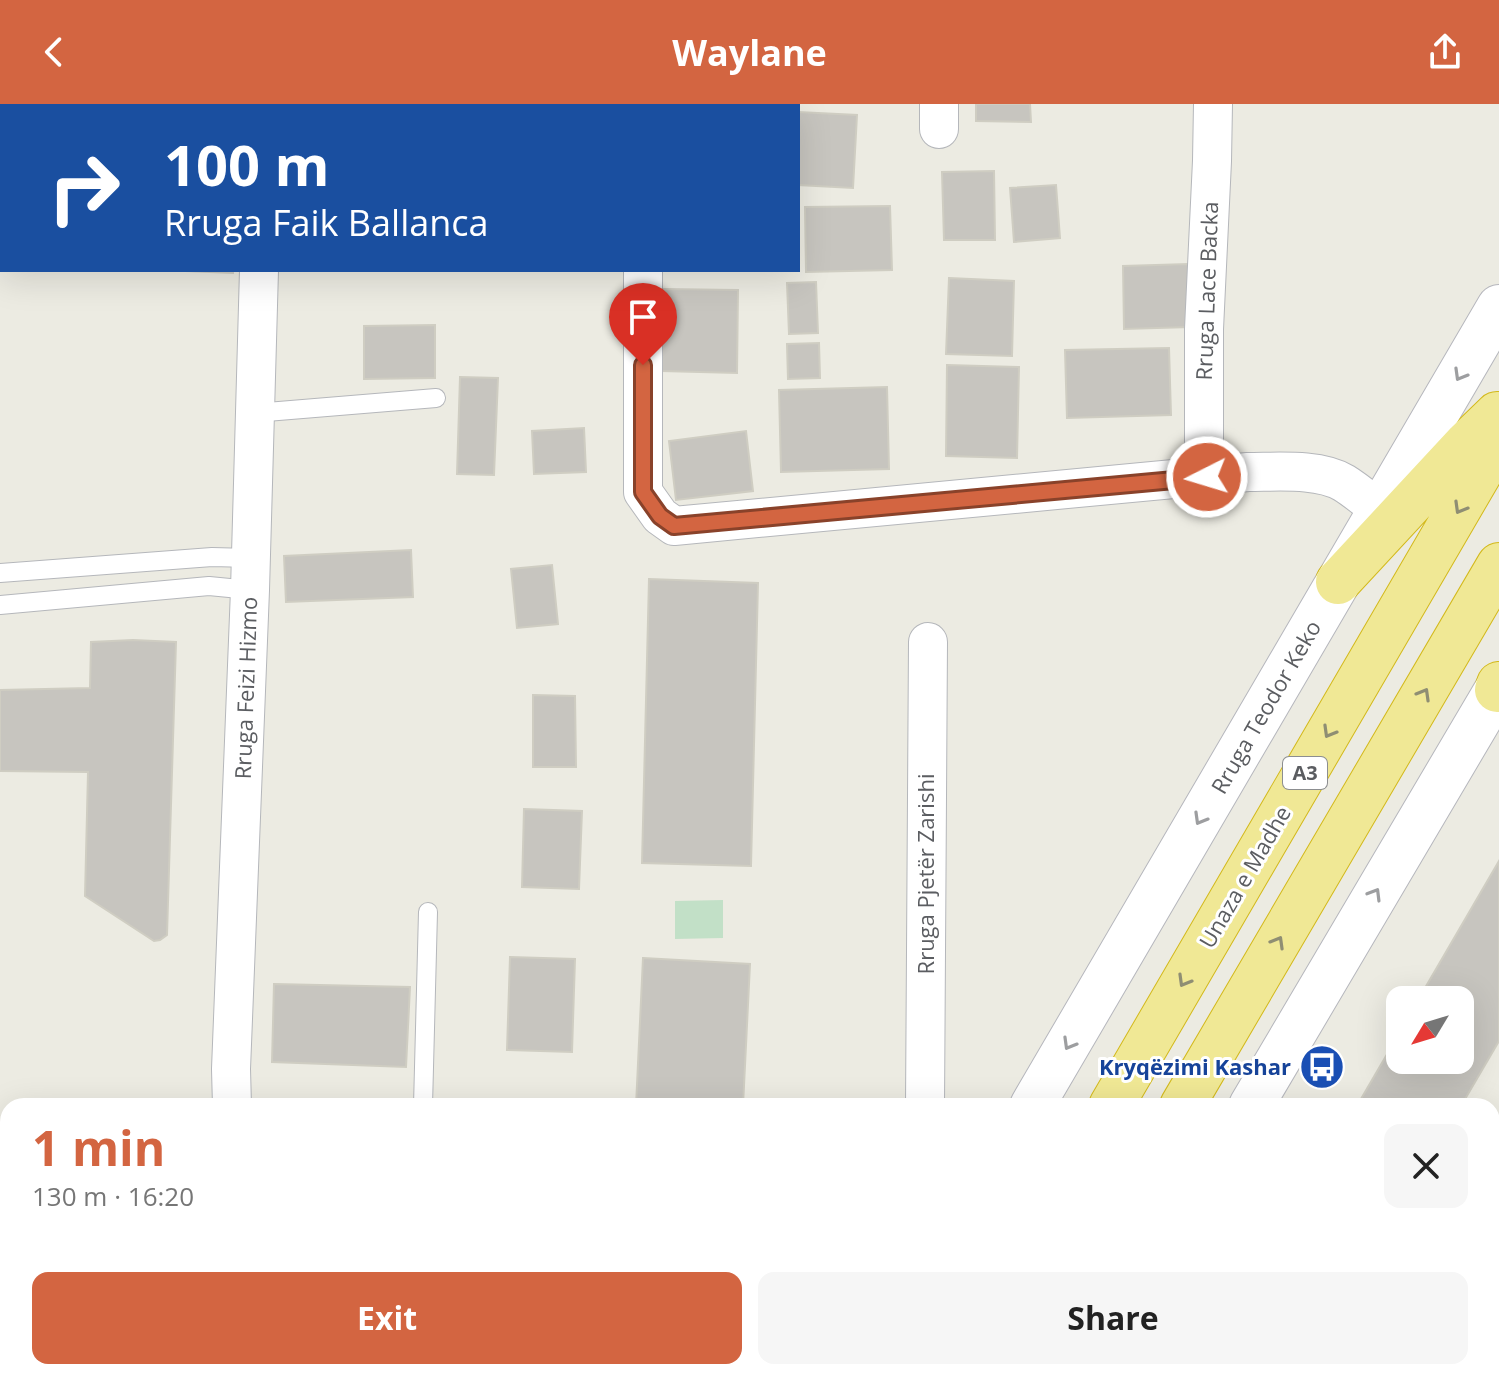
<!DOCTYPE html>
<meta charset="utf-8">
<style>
body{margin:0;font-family:"Open Sans",sans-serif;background:#f6f6f6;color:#222;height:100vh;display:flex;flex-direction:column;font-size:30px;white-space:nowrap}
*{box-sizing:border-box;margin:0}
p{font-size:26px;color:#767676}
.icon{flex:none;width:44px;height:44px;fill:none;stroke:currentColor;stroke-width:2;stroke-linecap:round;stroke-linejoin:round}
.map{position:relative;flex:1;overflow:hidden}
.panel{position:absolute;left:0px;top:994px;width:1500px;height:282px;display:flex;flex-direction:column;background:#fff;border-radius:24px 24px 0 0;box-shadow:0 8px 32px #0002}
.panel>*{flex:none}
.banner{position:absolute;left:0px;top:0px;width:800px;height:168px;box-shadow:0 8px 32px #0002;background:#1a4fa0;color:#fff;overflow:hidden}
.needle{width:52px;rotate:232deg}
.fabs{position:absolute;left:1386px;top:882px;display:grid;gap:16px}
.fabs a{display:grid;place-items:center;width:88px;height:88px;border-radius:16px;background:#fff;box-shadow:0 8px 32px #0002;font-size:40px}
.pin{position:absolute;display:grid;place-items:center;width:68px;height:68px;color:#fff;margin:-82px -34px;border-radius:50% 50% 50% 0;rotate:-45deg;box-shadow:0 0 8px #0007}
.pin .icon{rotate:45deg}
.me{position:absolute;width:88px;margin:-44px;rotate:265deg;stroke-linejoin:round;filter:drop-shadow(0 0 6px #0008)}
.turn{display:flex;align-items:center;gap:28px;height:168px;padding:0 32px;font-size:36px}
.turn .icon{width:104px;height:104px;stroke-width:2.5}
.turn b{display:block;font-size:56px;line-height:68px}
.round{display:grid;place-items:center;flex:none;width:84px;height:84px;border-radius:16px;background:#f6f6f6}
.summary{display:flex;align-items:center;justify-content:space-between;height:136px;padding:0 32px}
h1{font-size:48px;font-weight:700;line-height:60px;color:#d36541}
.action{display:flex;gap:16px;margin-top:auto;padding:16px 32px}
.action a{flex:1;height:92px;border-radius:16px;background:#d36541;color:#fff;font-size:32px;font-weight:700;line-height:92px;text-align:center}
.action a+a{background:#f6f6f6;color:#222}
header{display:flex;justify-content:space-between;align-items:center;height:104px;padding:0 32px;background:#d36541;color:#fff;font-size:36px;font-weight:700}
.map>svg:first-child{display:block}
.green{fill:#c2e0c7}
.building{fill:#c7c5bf;stroke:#cfcdc2;stroke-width:2}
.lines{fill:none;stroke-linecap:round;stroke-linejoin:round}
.lane-casing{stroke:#b5b7bb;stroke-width:20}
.street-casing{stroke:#b5b7bb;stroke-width:40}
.secondary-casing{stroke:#b6b7bd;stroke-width:46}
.highway-casing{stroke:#d3b91b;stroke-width:46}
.lane{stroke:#fff;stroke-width:18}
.street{stroke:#fff;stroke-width:38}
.secondary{stroke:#fff;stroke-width:44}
.highway{stroke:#f0e895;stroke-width:44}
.oneway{stroke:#9d9ea0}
.oneway2{stroke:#8f8e73}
.route-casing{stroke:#89422a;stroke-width:20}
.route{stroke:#d36541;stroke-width:14}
.labels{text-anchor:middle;stroke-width:6;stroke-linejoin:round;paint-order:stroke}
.shield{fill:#fff;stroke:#8c8e90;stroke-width:2}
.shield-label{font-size:20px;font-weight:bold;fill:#5b5d61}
.street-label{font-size:22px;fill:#5b5d61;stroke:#fff}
.transit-label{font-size:22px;font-weight:bold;fill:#164399;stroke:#fff;text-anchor:end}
</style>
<header><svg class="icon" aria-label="back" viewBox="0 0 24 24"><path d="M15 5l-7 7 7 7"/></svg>Waylane<svg class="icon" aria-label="share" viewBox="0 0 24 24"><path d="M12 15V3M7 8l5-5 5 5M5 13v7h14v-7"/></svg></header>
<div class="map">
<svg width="1499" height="1275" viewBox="0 0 1499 1275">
<rect width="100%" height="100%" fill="#ecebe2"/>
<path class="green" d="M 723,796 L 723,834 L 675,835 L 675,797 Z
M 0,1202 L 8,1202 L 8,1268 L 41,1268 L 41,1275 L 0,1275 Z"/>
<path class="building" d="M 704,0 L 764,0 L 764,2 L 704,2 Z
M 976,0 L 1030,0 L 1031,18 L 976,17 Z
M 798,8 L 857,11 L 853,84 L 798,81 Z
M 994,67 L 995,136 L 944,136 L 942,68 Z
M 1056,81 L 1060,134 L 1014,138 L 1010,84 Z
M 890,102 L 892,166 L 806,168 L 805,103 Z
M 1188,160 L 1190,223 L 1124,225 L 1123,162 Z
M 161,166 L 233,166 L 233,169 Z
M 949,174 L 1014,177 L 1012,252 L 946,250 Z
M 816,178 L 818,229 L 789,230 L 787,179 Z
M 663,185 L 738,186 L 737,269 L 662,267 Z
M 435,221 L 435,274 L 364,275 L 364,222 Z
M 819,239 L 820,274 L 788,275 L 787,240 Z
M 1169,244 L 1171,311 L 1067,314 L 1065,246 Z
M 947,261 L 1019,263 L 1017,354 L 946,352 Z
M 460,273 L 498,274 L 494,371 L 457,370 Z
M 887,283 L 889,365 L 781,368 L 779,286 Z
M 584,324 L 586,368 L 534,370 L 532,327 Z
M 746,327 L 753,387 L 676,396 L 669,337 Z
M 411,446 L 413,493 L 286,498 L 284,452 Z
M 552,461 L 558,520 L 517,524 L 511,465 Z
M 649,475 L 758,479 L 751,762 L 642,759 Z
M 133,536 L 176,538 L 167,831 L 160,836 L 154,837 L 85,792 L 88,668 L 0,667 L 0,586 L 90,584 L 91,538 Z
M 533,591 L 575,592 L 576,663 L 533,663 Z
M 524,705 L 582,707 L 579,785 L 522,783 Z
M 1499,757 L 1499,937 L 1461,1002 L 1372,1002 L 1361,995 L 1400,928 L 1400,956 L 1460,956 L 1460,896 L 1418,896 Z
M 510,853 L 575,855 L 572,948 L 507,946 Z
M 643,854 L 750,860 L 743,1002 L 636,1002 Z
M 274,880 L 410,883 L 406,963 L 272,958 Z
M 0,1075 L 8,1075 L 8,1162 L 0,1162 Z
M 79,1268 L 175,1268 L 175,1275 L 80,1275 Z
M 1252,1268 L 1360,1268 L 1360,1275 L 1254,1275 Z"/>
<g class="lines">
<g class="lane-casing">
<path id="lane" d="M 512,0 L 512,2
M 254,309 L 436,294
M 0,469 L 212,453 L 250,454
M 0,501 L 209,482 L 250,486
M 423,1002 L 428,808"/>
</g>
<g class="street-casing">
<path id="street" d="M 264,2 L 264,0
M 647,2 L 647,0
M 939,25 L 939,0
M 643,166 L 643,388 L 660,412 L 674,422 L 1248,368 C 1277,368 1319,364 1344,379 C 1357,387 1368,397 1380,406
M 1207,373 L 1204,356 L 1204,225 L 1212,57 L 1213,0
M 232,1002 L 231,965 L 250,486 L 259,166
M 925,1002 L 928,538
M 227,1275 L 227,1268
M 415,1275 L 415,1268"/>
</g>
<g class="secondary-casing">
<path id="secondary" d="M 1032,1002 L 1499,203
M 1251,1002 L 1499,582
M 561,1268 L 572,1275
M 682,1268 L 694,1275
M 872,1275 L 877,1268
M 1096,1275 L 1100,1268"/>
</g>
<g class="highway-casing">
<path id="highway" d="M 1338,478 L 1467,339 L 1497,310
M 1497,586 L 1499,580
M 1111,1002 L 1499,336
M 1182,1002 L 1499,461
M 953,1275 L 957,1268
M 1021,1275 L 1025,1268"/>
</g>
<use href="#lane" class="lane"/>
<use href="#street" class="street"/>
<use href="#secondary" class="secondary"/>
<use href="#highway" class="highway"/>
</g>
<defs><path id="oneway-chevron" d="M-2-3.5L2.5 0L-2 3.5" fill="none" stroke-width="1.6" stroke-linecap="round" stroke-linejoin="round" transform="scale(2)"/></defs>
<g class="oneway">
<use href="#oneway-chevron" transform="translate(1460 271) rotate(120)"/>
<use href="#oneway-chevron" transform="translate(1200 715) rotate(120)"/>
<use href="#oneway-chevron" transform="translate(1375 790) rotate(-59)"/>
<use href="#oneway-chevron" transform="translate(1069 940) rotate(120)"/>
</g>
<g class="oneway2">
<use href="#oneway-chevron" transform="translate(1460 404) rotate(120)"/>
<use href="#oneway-chevron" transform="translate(1424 590) rotate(-60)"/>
<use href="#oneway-chevron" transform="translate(1329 628) rotate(120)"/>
<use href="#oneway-chevron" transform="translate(1278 838) rotate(-60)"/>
<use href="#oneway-chevron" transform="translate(1184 877) rotate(120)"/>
</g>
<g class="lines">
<g class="route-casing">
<path id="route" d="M 643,261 L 643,388 L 660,412 L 674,422 L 1207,373"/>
</g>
<use href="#route" class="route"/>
</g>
<defs>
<g id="bus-disc" transform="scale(2.3)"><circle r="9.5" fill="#1a4fb4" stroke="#fff"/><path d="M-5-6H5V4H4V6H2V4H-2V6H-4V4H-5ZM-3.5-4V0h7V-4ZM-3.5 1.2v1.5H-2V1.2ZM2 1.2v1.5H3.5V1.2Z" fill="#fff"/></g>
</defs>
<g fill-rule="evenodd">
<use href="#bus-disc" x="1322" y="963"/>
</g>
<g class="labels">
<rect class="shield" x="1283" y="653" width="44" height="32" rx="6"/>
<g class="shield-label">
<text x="1305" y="676">A3</text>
</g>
<g class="street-label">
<text transform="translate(1207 187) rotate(-88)" y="8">Rruga Lace Backa</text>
<text transform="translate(246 584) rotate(-88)" y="8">Rruga Feizi Hizmo</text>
<text transform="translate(1266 603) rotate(-60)" y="8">Rruga Teodor Keko</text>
<text transform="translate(926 770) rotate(-90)" y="8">Rruga Pjetër Zarishi</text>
<text transform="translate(1245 773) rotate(-60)" y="8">Unaza e Madhe</text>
</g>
<g class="transit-label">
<text x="1291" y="971">Kryqëzimi Kashar</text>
</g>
</g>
</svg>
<div class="fabs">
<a><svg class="needle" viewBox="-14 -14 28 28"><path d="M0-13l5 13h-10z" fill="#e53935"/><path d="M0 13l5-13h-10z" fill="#767676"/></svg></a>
</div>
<div class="pin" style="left:643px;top:261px;background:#d93025"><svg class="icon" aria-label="arrive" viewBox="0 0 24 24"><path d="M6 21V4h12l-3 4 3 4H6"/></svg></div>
<svg class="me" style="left:1207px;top:373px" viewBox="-20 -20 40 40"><circle r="17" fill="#d36541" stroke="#fff" stroke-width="3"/><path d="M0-11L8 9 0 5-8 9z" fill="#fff"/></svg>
<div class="banner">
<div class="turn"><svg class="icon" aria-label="right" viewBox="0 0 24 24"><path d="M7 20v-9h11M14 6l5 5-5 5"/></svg><div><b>100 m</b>Rruga Faik Ballanca</div></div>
</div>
<section class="panel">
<div class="summary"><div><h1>1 min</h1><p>130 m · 16:20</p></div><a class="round"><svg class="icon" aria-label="close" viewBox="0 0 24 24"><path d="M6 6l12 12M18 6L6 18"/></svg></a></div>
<div class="action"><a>Exit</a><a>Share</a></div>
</section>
</div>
